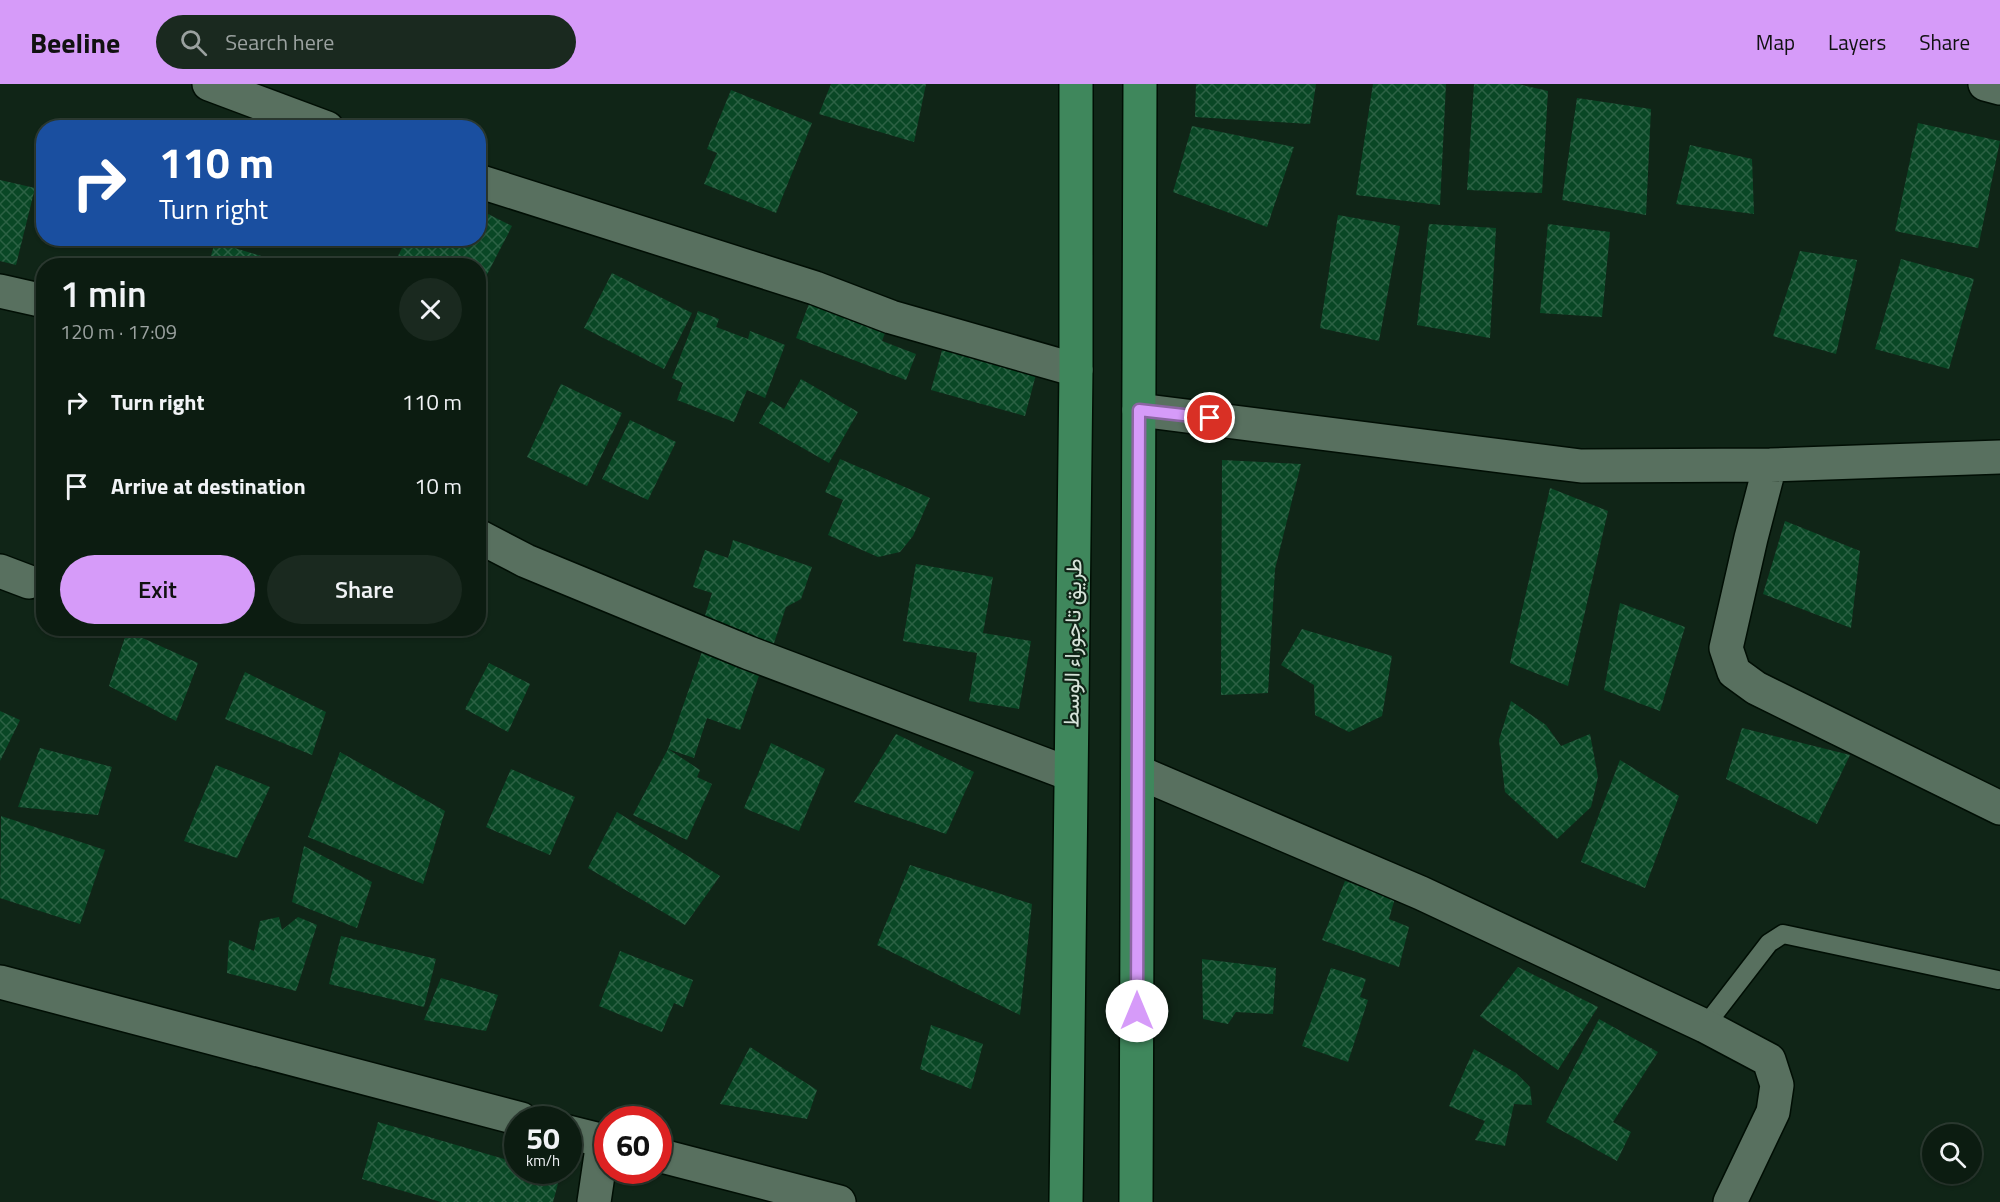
<!DOCTYPE html>
<meta charset="utf-8">
<style>
body{margin:0;font-family:"Titillium Web",Vazirmatn,sans-serif;background:#1a291f;color:#f1f3f6;height:100vh;display:flex;flex-direction:column;font-size:22px;white-space:nowrap}
*{box-sizing:border-box;margin:0}
p{font-size:20px;color:#9aa19f}
.icon{flex:none;width:33px;height:33px;fill:none;stroke:currentColor;stroke-width:2;stroke-linecap:round;stroke-linejoin:round}
.map{position:relative;flex:1;overflow:hidden}
.side{position:absolute;left:36px;top:174px;width:450px;height:378px;display:flex;flex-direction:column;background:#0c1c11;border-radius:24px;box-shadow:0 2px 4px #0004,0 0 0 2px #2c3a31}
.side>*{flex:none}
.banner{position:absolute;left:36px;top:36px;width:450px;height:126px;border-radius:24px;box-shadow:0 2px 4px #0004,0 0 0 2px #2c3a31;background:#1a4fa0;color:#fff;overflow:hidden}
.fabs{position:absolute;left:1922px;top:1040px;display:grid;gap:12px}
.fabs a{display:grid;place-items:center;width:60px;height:60px;border-radius:50%;background:#0c1c11;box-shadow:0 2px 4px #0004,0 0 0 2px #2c3a31;font-size:30px}
.speed{position:absolute;left:504px;top:1022px;display:flex;gap:12px;font-size:30px;font-weight:700;text-align:center}
.speed>*{display:grid;place-content:center;width:78px;height:78px;border-radius:50%;background:#0c1c11;box-shadow:0 2px 4px #0004,0 0 0 2px #2c3a31;line-height:1}
.speed small{font-size:15px;font-weight:400}
.speed .limit{border:9px solid #d22;background:#fff;color:#111}
.pin{position:absolute;display:grid;place-items:center;width:51px;height:51px;color:#fff;margin:-26px;border:3px solid #fff;border-radius:50%;box-shadow:0 2px 6px #0007}
.me{position:absolute;width:66px;margin:-33px;rotate:0deg;stroke-linejoin:round;filter:drop-shadow(0 0 4px #0008)}
.turn{display:flex;align-items:center;gap:21px;height:126px;padding:0 24px;font-size:27px}
.turn .icon{width:78px;height:78px;stroke-width:2.5}
.turn b{display:block;font-size:42px;line-height:51px}
.round{display:grid;place-items:center;flex:none;width:63px;height:63px;border-radius:32px;background:#1a291f}
.overview{display:flex;align-items:center;justify-content:space-between;height:102px;padding:0 24px}
h1{font-size:36px;font-weight:600;line-height:45px}
.cta{display:flex;gap:12px;margin-top:auto;padding:12px 24px}
.cta a{flex:1;height:69px;border-radius:36px;background:#d69bf9;color:#111;font-size:24px;font-weight:600;line-height:69px;text-align:center}
.cta a+a{background:#1a291f;color:#f1f3f6}
ul{padding:0;list-style:none}
li{display:flex;align-items:center;gap:18px;height:84px;padding:0 24px}
li div{flex:1}
li b{display:block;font-size:22px}
li em{font-style:normal}
header{display:flex;align-items:center;gap:36px;box-sizing:border-box;height:84px;padding:0 30px;background:#d69bf9;color:#111}
header strong{font-size:28px}
nav{display:flex;gap:33px;margin-inline-start:auto;font-size:21px}
.search{width:420px;height:54px;background:#1a291f;display:flex;align-items:center;gap:15px;box-sizing:border-box;padding:0 21px;border-radius:33px;color:#9aa19f;font-size:22px}
.map>svg:first-child{display:block}
.building{fill:url(#building-cross-hatch)}
.lines{fill:none;stroke-linecap:round;stroke-linejoin:round}
.service-casing{stroke:#000e04;stroke-width:21}
.minor-casing{stroke:#000e04;stroke-width:36}
.tertiary-casing{stroke:#000e04;stroke-width:36}
.primary-casing{stroke:#000e04;stroke-width:36}
.service{stroke:#58705f;stroke-width:18}
.minor{stroke:#58705f;stroke-width:33}
.tertiary{stroke:#58705f;stroke-width:33}
.primary{stroke:#3f875c;stroke-width:33}
.route-casing{stroke:#8b65a2;stroke-width:15}
.route{stroke:#d69bf9;stroke-width:10}
.labels{text-anchor:middle;stroke-width:4.5;stroke-linejoin:round;paint-order:stroke}
.street-label{font-size:22px;fill:#d5e2d8;stroke:#102517}
</style>
<header>
<strong>Beeline</strong>
<div class="search"><svg class="icon" aria-label="search" viewBox="0 0 24 24"><circle cx="10" cy="10" r="6"/><path d="M15 15l6 6"/></svg>Search here</div>
<nav><a>Map</a><a>Layers</a><a>Share</a></nav>
</header>
<div class="map">
<svg width="2000" height="1118" viewBox="0 0 2000 1118">
<defs>
<pattern id="building-cross-hatch" width="8" height="8" patternUnits="userSpaceOnUse" patternTransform="scale(1.5)"><rect width="8" height="8" fill="#094725"/><path d="M0 0l8 8M0 8l8-8" fill="none" stroke="#2c6144"/></pattern>
</defs>
<rect width="100%" height="100%" fill="#102517"/>
<path class="building" d="M 831,0 L 926,0 L 914,58 L 819,30 Z
M 1196,0 L 1316,0 L 1310,40 L 1195,33 Z
M 1373,0 L 1446,0 L 1440,121 L 1356,111 Z
M 1474,0 L 1518,0 L 1548,7 L 1542,109 L 1467,106 Z
M 731,6 L 812,39 L 776,129 L 704,100 L 717,69 L 707,65 Z
M 1577,14 L 1651,25 L 1646,131 L 1562,116 Z
M 1918,39 L 2000,57 L 1978,164 L 1895,147 Z
M 1192,42 L 1294,63 L 1267,143 L 1173,108 Z
M 1690,61 L 1752,75 L 1754,130 L 1676,120 Z
M 0,96 L 35,104 L 16,181 L 0,177 Z
M 478,125 L 512,142 L 478,208 L 478,182 L 393,182 L 407,154 L 478,154 Z
M 1338,131 L 1400,142 L 1379,257 L 1320,244 Z
M 1429,140 L 1496,144 L 1490,254 L 1417,241 Z
M 1548,140 L 1610,148 L 1602,233 L 1540,229 Z
M 215,158 L 291,181 L 291,182 L 208,182 Z
M 1800,167 L 1857,176 L 1836,270 L 1773,252 Z
M 1901,175 L 1974,195 L 1949,285 L 1875,265 Z
M 612,189 L 692,229 L 664,285 L 584,244 Z
M 815,204 L 891,233 L 882,257 L 916,270 L 906,296 L 796,254 Z
M 698,227 L 719,235 L 716,243 L 748,255 L 750,247 L 785,261 L 765,314 L 747,306 L 734,338 L 677,316 L 683,299 L 672,294 Z
M 951,234 L 1044,260 L 1025,332 L 931,306 Z
M 801,295 L 858,328 L 829,379 L 759,339 L 771,317 L 784,325 Z
M 561,300 L 622,329 L 587,402 L 527,373 Z
M 630,336 L 676,358 L 648,416 L 602,395 Z
M 840,375 L 930,414 L 913,452 L 900,468 L 878,473 L 828,451 L 843,416 L 825,408 Z
M 1222,376 L 1301,380 L 1275,485 L 1268,609 L 1221,611 Z
M 1550,404 L 1608,427 L 1568,602 L 1510,579 Z
M 1785,437 L 1860,467 L 1851,544 L 1763,510 Z
M 733,456 L 812,483 L 801,515 L 786,523 L 773,562 L 703,538 L 712,509 L 693,503 L 705,466 L 728,474 Z
M 916,480 L 993,493 L 983,549 L 1031,557 L 1019,625 L 969,617 L 977,569 L 903,557 Z
M 1620,519 L 1685,543 L 1660,627 L 1604,606 Z
M 1302,545 L 1392,572 L 1382,632 L 1349,648 L 1315,631 L 1314,601 L 1281,581 Z
M 127,547 L 198,579 L 176,637 L 109,602 Z
M 704,562 L 762,583 L 740,646 L 707,634 L 694,674 L 668,665 Z
M 489,579 L 530,600 L 508,648 L 465,625 Z
M 245,588 L 326,628 L 312,671 L 225,635 Z
M 1511,617 L 1546,641 L 1561,662 L 1590,650 L 1598,693 L 1591,723 L 1557,755 L 1505,708 L 1499,656 Z
M 0,627 L 20,636 L 0,677 Z
M 1742,644 L 1850,671 L 1817,740 L 1726,695 Z
M 896,650 L 974,688 L 946,750 L 854,718 Z
M 771,659 L 825,685 L 799,747 L 744,724 Z
M 40,664 L 112,683 L 98,731 L 18,723 Z
M 668,665 L 700,686 L 697,693 L 712,700 L 687,756 L 633,731 Z
M 340,668 L 445,727 L 423,800 L 308,753 Z
M 1620,676 L 1679,712 L 1645,804 L 1581,778 Z
M 216,681 L 270,703 L 237,774 L 184,757 Z
M 511,685 L 575,713 L 550,771 L 486,743 Z
M 617,728 L 720,792 L 685,841 L 588,784 Z
M 1,732 L 105,766 L 80,840 L 0,814 Z
M 304,762 L 372,798 L 357,844 L 292,818 Z
M 910,781 L 1032,820 L 1020,931 L 877,861 Z
M 1345,797 L 1395,814 L 1389,835 L 1409,843 L 1399,883 L 1322,856 Z
M 279,833 L 282,846 L 298,833 L 317,841 L 296,907 L 227,889 L 229,856 L 254,867 L 260,837 Z
M 341,852 L 436,875 L 424,923 L 329,900 Z
M 620,867 L 693,896 L 683,923 L 674,919 L 662,948 L 599,922 Z
M 1202,875 L 1276,884 L 1273,930 L 1236,928 L 1228,940 L 1203,935 Z
M 1518,883 L 1598,923 L 1558,986 L 1480,932 Z
M 1331,884 L 1366,895 L 1360,913 L 1368,916 L 1348,978 L 1302,962 Z
M 441,894 L 498,911 L 486,947 L 424,936 Z
M 1599,935 L 1658,968 L 1613,1038 L 1631,1048 L 1617,1077 L 1546,1038 Z
M 931,941 L 983,960 L 971,1005 L 920,985 Z
M 750,963 L 817,1006 L 807,1035 L 720,1020 Z
M 1474,965 L 1516,989 L 1530,1003 L 1532,1021 L 1514,1020 L 1505,1062 L 1475,1056 L 1485,1037 L 1449,1022 Z
M 378,1038 L 518,1079 L 518,1086 L 540,1086 L 560,1092 L 553,1118 L 441,1118 L 362,1095 Z"/>
<g class="lines">
<g class="service-casing">
<path id="service" d="M 1705,942 L 1769,859 L 1783,850 L 1998,896"/>
</g>
<g class="minor-casing">
<path id="minor" d="M 209,0 L 327,44
M 1985,0 L 2000,4
M 478,97 L 815,204 L 891,233 L 1076,286
M 0,207 L 44,217
M 1139,326 L 1581,382 L 1770,381 L 2000,373
M 1770,381 L 1751,454 L 1726,564 L 1734,588 L 1756,604 L 2000,724
M 478,452 L 526,477 L 749,569 L 1070,690
M 0,487 L 29,498
M 1138,688 L 1421,809 L 1705,942 L 1769,976 L 1777,1001 L 1773,1028 L 1730,1118
M 594,1118 L 603,1057"/>
</g>
<g class="tertiary-casing">
<path id="tertiary" d="M 0,898 L 521,1035
M 568,1048 L 608,1058
M 658,1071 L 839,1118"/>
</g>
<g class="primary-casing">
<path id="primary" d="M 1066,1118 L 1076,286 L 1076,0
M 1136,1118 L 1140,0"/>
</g>
<use href="#service" class="service"/>
<use href="#minor" class="minor"/>
<use href="#tertiary" class="tertiary"/>
<use href="#primary" class="primary"/>
</g>
<g class="lines">
<g class="route-casing">
<path id="route" d="M 1137,927 L 1139,326 L 1210,334"/>
</g>
<use href="#route" class="route"/>
</g>
<g class="labels">
<g class="street-label">
<text transform="translate(1072 559) rotate(-89)" y="8">طريق تاجوراء الوسط</text>
</g>
</g>
</svg>
<div class="fabs">
<a><svg class="icon" aria-label="search" viewBox="0 0 24 24"><circle cx="10" cy="10" r="6"/><path d="M15 15l6 6"/></svg></a>
</div>
<div class="speed"><div>50<small>km/h</small></div><div class="limit">60</div></div>
<div class="pin" style="left:1210px;top:334px;background:#d93025"><svg class="icon" aria-label="arrive" viewBox="0 0 24 24"><path d="M6 21V4h12l-3 4 3 4H6"/></svg></div>
<svg class="me" style="left:1137px;top:927px" viewBox="-20 -20 40 40"><circle r="19" fill="#fff"/><path d="M0-13L10 11 0 6-10 11z" fill="#d69bf9"/></svg>
<div class="banner">
<div class="turn"><svg class="icon" aria-label="right" viewBox="0 0 24 24"><path d="M7 20v-9h11M14 6l5 5-5 5"/></svg><div><b>110 m</b>Turn right</div></div>
</div>
<section class="side">
<div class="overview"><div><h1>1 min</h1><p>120 m · 17:09</p></div><a class="round"><svg class="icon" aria-label="close" viewBox="0 0 24 24"><path d="M6 6l12 12M18 6L6 18"/></svg></a></div>
<ul>
<li><svg class="icon" aria-label="right" viewBox="0 0 24 24"><path d="M7 20v-9h11M14 6l5 5-5 5"/></svg><div><b>Turn right</b></div><em>110 m</em></li>
<li><svg class="icon" aria-label="arrive" viewBox="0 0 24 24"><path d="M6 21V4h12l-3 4 3 4H6"/></svg><div><b>Arrive at destination</b></div><em>10 m</em></li>
</ul>
<div class="cta"><a>Exit</a><a>Share</a></div>
</section>
</div>
